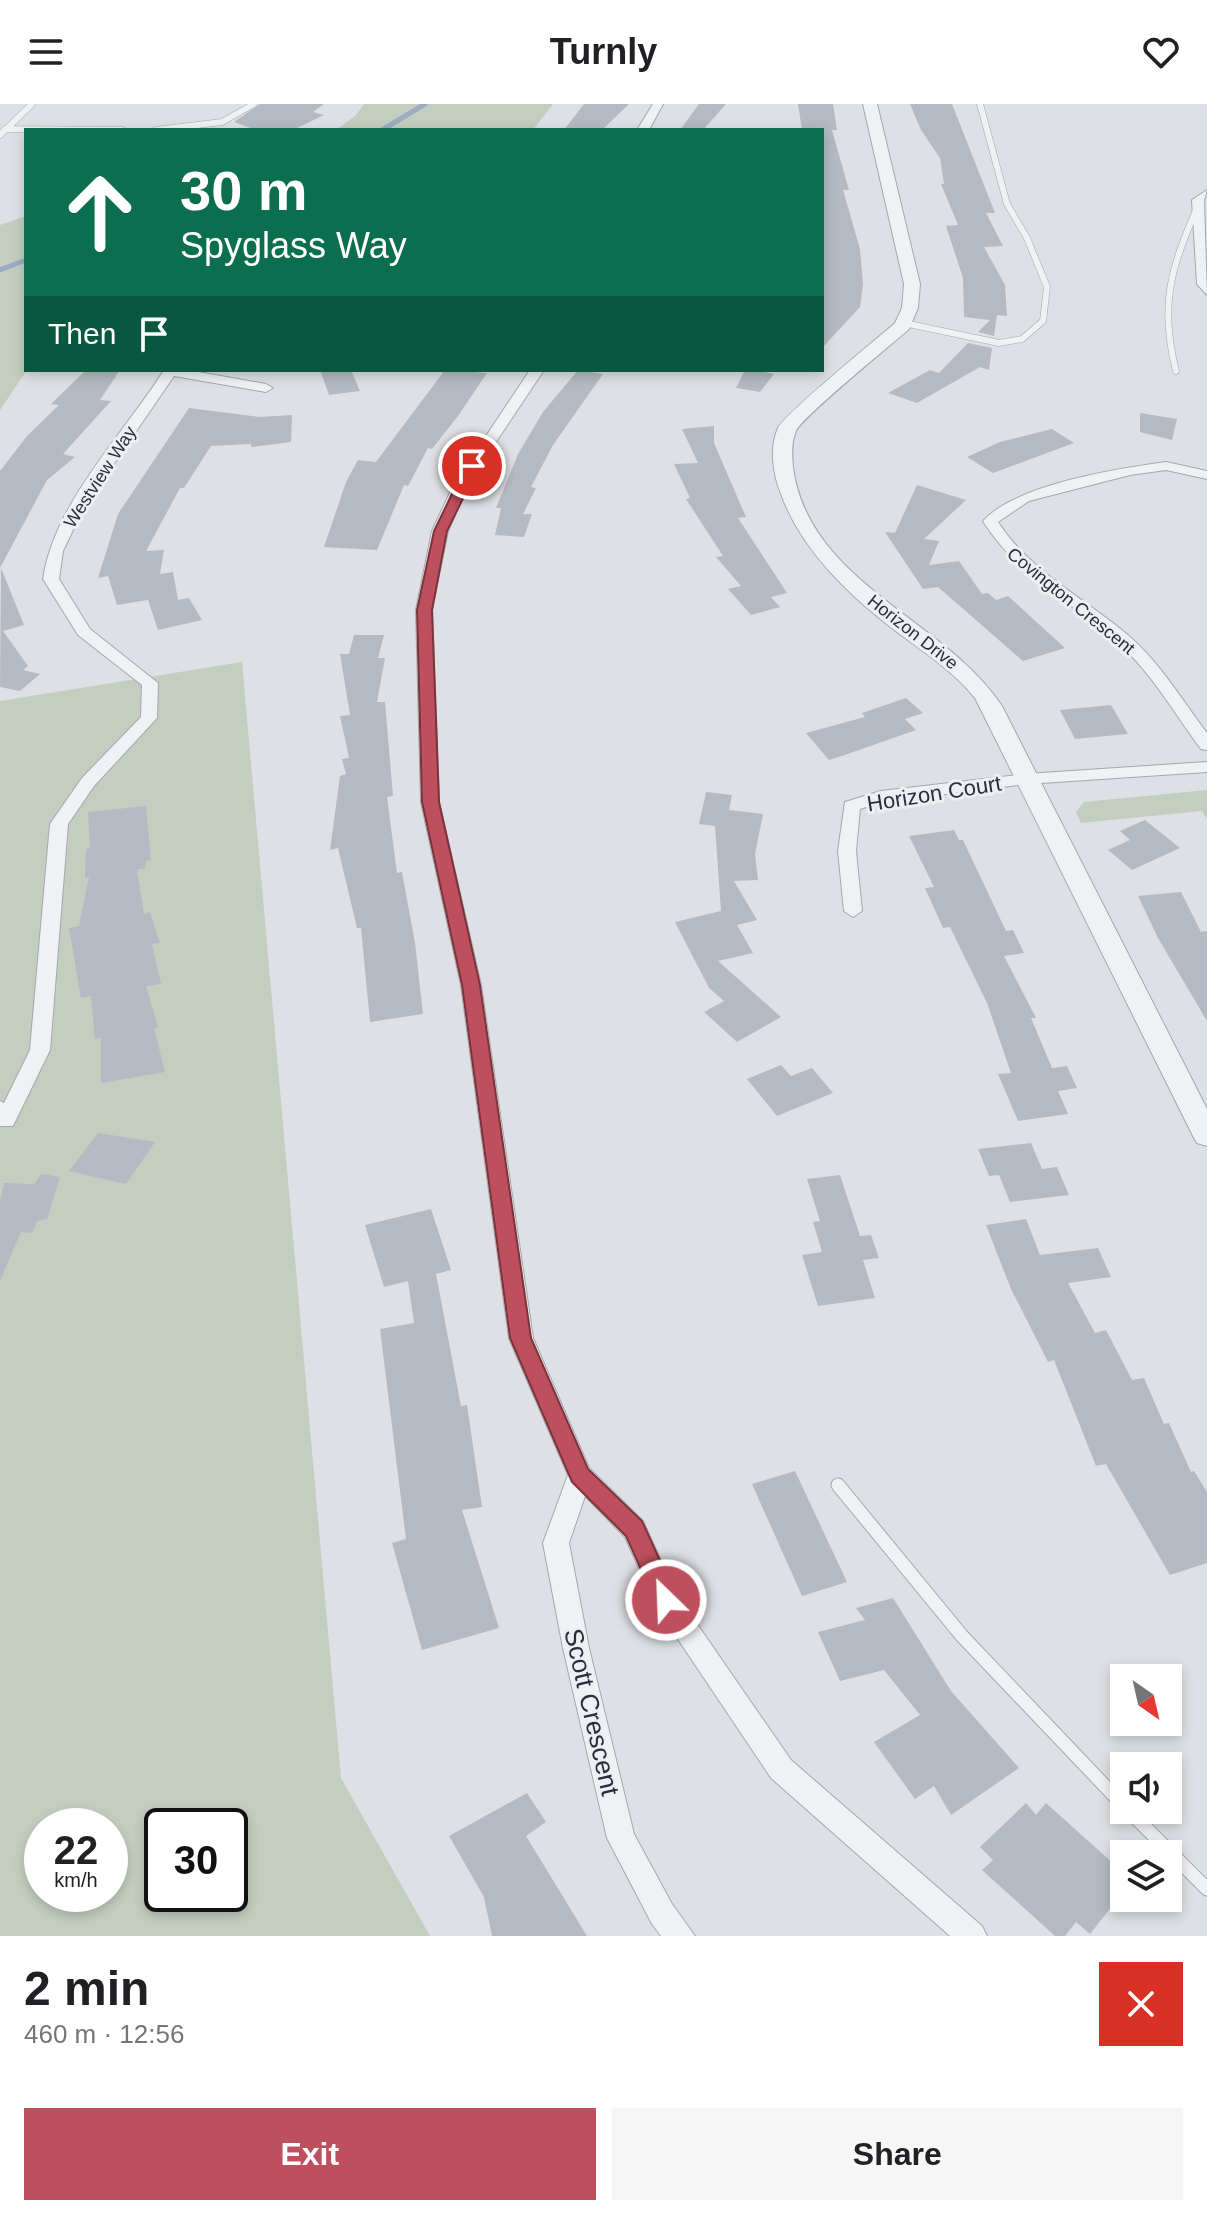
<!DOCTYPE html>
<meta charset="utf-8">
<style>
body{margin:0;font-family:Helvetica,sans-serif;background:#f6f6f6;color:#202124;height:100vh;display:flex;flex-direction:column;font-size:30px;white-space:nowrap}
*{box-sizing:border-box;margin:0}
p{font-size:26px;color:#757577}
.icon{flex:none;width:44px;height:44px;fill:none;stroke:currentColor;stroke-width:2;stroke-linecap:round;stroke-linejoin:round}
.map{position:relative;height:1832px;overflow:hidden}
.sheet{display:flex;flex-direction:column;background:#fff;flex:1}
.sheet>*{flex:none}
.hud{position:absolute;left:24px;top:24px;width:800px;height:244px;border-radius:0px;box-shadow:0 4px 12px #0003;background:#0b6e4f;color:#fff;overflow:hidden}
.needle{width:52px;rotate:146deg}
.controls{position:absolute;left:1110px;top:1560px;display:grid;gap:16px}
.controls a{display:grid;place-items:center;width:72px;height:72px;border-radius:0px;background:#fff;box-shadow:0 4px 12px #0003;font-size:40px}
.speed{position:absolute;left:24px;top:1704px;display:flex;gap:16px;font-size:40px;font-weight:700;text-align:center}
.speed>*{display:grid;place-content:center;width:104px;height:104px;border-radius:50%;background:#fff;box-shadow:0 4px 12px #0003;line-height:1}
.speed small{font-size:20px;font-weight:400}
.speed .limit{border:4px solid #111;border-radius:12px;background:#fff;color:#111}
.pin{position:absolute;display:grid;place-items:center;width:68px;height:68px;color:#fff;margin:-34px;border:4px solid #fff;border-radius:50%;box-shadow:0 2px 8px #0007}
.me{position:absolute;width:88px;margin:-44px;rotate:336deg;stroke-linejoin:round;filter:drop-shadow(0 0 6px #0008)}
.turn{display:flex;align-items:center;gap:28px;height:168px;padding:0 24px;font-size:36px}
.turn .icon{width:104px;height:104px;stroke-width:2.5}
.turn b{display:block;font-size:56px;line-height:68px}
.then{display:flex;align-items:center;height:76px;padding:0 24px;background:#0003;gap:16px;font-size:30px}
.round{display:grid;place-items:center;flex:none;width:84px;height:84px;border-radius:0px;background:#f6f6f6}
.head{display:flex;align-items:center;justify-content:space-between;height:136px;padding:0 24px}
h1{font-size:48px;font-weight:800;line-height:60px}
.primary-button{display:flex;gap:16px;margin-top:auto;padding:16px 24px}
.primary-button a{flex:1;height:92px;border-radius:0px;background:#be4f5d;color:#fff;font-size:32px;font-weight:800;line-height:92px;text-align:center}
.primary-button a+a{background:#f6f6f6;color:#202124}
header{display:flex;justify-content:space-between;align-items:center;height:104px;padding:0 24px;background:#fff;font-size:36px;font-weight:800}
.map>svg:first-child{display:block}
.green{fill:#c3cec0;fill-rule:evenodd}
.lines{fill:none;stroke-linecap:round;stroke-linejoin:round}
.stream{stroke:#9cadc2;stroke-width:5}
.building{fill:#b5bac2}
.service-far1-casing{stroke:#a4a7ae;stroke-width:7}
.service-casing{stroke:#a4a7ae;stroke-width:15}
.minor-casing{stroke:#a4a7ae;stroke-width:2}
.tertiary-casing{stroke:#a4a7ae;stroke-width:2}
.service-far1{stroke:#f0f1f4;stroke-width:6}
.service{stroke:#f0f1f4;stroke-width:13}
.minor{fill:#f0f1f4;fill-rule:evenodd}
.tertiary{fill:#f0f1f4;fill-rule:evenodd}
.route{fill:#be4f5d;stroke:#7c333c;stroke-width:2}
.labels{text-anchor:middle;stroke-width:6;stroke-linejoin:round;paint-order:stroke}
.far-street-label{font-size:18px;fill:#292f3a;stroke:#edeff3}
.street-label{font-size:22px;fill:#292f3a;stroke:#edeff3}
.near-street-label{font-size:26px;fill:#292f3a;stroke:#edeff3}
</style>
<header><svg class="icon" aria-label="menu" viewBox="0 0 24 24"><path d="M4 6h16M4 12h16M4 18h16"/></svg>Turnly<svg class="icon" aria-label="heart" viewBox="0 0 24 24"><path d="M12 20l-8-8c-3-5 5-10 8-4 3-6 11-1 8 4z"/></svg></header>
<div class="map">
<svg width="1207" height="1832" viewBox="0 0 1207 1832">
<rect width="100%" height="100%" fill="#dee0e5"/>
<path class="green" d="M 364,0 L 553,0 L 533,26 L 336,26 L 355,12 Z
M 26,112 L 27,266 L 0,306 L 0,121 Z
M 242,558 L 341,1674 L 430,1832 L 0,1832 L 0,597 ZM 42,1722 L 110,1722 L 110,1790 L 42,1790 ZM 162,1722 L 230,1722 L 230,1790 L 162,1790 Z
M 1207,686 L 1207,715 L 1202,707 L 1081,719 L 1076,708 L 1084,698 Z"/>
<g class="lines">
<path class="stream" d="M 382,26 L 425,0
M 0,166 L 26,156"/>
</g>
<path class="building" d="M 260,0 L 324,0 L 313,8 L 324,11 L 293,26 L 256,26 L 234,18 Z
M 584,0 L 629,0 L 602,26 L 564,26 Z
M 699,0 L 726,0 L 703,26 L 680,26 Z
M 798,0 L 833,0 L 837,26 L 832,26 L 849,86 L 843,86 L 860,145 L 863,180 L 860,203 L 822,244 L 822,26 L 802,26 Z
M 910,0 L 952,0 L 995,109 L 986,109 L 1003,142 L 984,143 L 1005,181 L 1007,212 L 997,211 L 994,232 L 978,228 L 990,216 L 964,213 L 963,174 L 946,122 L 958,121 L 941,80 L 944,80 L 940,54 L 921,26 Z
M 968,239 L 992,244 L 989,266 L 980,263 L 917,299 L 888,289 L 930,266 L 939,269 Z
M 86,266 L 120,266 L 100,296 L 111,297 L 63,350 L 75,353 L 47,376 L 0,464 L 0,367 L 27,332 L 59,301 L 51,300 Z
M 320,266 L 351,266 L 360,287 L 329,291 Z
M 445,266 L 487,269 L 458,312 L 432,345 L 428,344 L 408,382 L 404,381 L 377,446 L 324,443 L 346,378 L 358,356 L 376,358 Z
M 578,266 L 603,270 L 553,341 L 531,383 L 536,384 L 523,410 L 532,410 L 524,433 L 495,431 L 501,404 L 496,404 L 518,350 L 543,308 Z
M 745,266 L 755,266 L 774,270 L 760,288 L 736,284 Z
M 189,304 L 259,313 L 292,311 L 291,338 L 251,343 L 251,340 L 211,342 L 184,384 L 180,384 L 146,447 L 164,446 L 160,470 L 173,468 L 178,496 L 189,494 L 202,516 L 158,526 L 148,496 L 117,501 L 108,472 L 98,474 L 118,410 Z
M 1140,309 L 1177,315 L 1172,336 L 1140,328 Z
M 714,322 L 714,339 L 746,413 L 738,414 L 787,489 L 771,493 L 780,503 L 751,511 L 728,485 L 741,482 L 716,453 L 723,452 L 686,395 L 690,394 L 674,360 L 698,359 L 682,325 Z
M 1052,325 L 1074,339 L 993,369 L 967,353 L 1000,338 Z
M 917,381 L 966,396 L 924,435 L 939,437 L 929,461 L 959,457 L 982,490 L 988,489 L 996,496 L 1008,492 L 1065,544 L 1023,557 L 938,483 L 923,485 L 885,428 L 895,429 Z
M 1,464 L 24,521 L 3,527 L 28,562 L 23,566 L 40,570 L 20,587 L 0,583 Z
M 354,531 L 384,531 L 378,554 L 385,554 L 377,598 L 385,598 L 393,692 L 387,693 L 397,769 L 402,768 L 415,839 L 423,910 L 370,918 L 361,824 L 357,824 L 338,744 L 330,746 L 340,672 L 346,670 L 342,655 L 349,654 L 340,612 L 350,611 L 340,550 L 349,550 Z
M 906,594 L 923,609 L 905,615 L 916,626 L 842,652 L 829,656 L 806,629 L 865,613 L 862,609 Z
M 1111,601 L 1128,630 L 1075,635 L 1060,606 Z
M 706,688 L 732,691 L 729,706 L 763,710 L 755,750 L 758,776 L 734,777 L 757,816 L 737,821 L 753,849 L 718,857 L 781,913 L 737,938 L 704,908 L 724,897 L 709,884 L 675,818 L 721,807 L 715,722 L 699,720 Z
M 146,702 L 151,756 L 146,757 L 145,764 L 137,766 L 144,810 L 150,808 L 160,839 L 152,840 L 161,880 L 146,882 L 158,923 L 154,924 L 165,968 L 101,979 L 101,934 L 95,935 L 91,892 L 81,894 L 69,824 L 79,822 L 89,773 L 85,774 L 86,745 L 90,744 L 88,708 Z
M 1145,716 L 1180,744 L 1132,766 L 1108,746 L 1130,736 L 1120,727 Z
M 954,726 L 959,736 L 963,736 L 1006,827 L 1013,826 L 1024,849 L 1004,852 L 1036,914 L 1031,914 L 1052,964 L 1067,962 L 1077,984 L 1058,987 L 1068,1010 L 1018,1017 L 998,970 L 1011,969 L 987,899 L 950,823 L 943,824 L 925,784 L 934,783 L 909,732 Z
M 1181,788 L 1201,828 L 1207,827 L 1207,917 L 1158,834 L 1138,792 Z
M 781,961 L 791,972 L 812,964 L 833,989 L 777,1012 L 747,975 Z
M 98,1029 L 155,1038 L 126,1080 L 69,1067 Z
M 1031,1039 L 1042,1065 L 1057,1063 L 1069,1091 L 1010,1098 L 999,1071 L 989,1072 L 978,1045 Z
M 41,1070 L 60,1073 L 47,1115 L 37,1117 L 32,1129 L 21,1128 L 0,1177 L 0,1097 L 4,1079 L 34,1080 Z
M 840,1071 L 860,1132 L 871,1131 L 879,1154 L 863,1156 L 875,1194 L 818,1202 L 802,1151 L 822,1148 L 813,1118 L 820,1117 L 807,1075 Z
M 431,1105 L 451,1166 L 436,1170 L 461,1302 L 467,1301 L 482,1403 L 462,1406 L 499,1524 L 422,1546 L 392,1439 L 406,1435 L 380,1225 L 414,1219 L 408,1177 L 384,1183 L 365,1121 Z
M 1026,1115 L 1040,1151 L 1098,1144 L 1111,1173 L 1068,1179 L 1095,1229 L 1106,1226 L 1132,1276 L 1144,1274 L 1164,1320 L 1169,1319 L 1191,1368 L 1194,1367 L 1207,1388 L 1207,1459 L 1170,1471 L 1106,1360 L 1096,1362 L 1054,1256 L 1048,1258 L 1011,1185 L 986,1121 Z
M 795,1367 L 847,1478 L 802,1492 L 752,1380 Z
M 893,1494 L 951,1587 L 1019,1664 L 951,1711 L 934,1682 L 915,1695 L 874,1638 L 920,1611 L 884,1566 L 840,1577 L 818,1528 L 865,1516 L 856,1504 Z
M 527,1689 L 546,1718 L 526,1732 L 587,1832 L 492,1832 L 484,1793 L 449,1732 Z
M 1026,1699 L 1036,1711 L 1046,1699 L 1124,1769 L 1124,1787 L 1090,1830 L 1076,1818 L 1065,1832 L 1055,1832 L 982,1766 L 993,1756 L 980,1743 Z"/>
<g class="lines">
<g class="service-far1-casing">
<path id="service-far1" d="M 5,25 L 122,26
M 156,26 L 222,18 L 254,0
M 0,31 L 32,0
M 904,219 L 999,239 L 1022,235 L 1043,217 L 1047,183 L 1027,134 L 1007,100 L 980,0
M 1176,267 C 1159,201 1171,163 1198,102"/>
</g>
<g class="service-casing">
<path id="service" d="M 838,1381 L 962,1532 L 1124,1702
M 1128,1706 L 1207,1785"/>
</g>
<g class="minor-casing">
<path id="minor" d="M 653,0 L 663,0 L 649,26 L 637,26 Z
M 1207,86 L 1204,97 L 1207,191 L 1197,180 L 1192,96 Z
M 164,266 L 187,266 L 266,280 L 273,284 L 266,288 L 174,272 L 83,405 L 63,447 L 59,475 L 90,525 L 158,579 L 157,614 L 94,682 L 68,720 L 50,946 L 13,1022 L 0,1022 L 0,997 L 4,999 L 30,946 L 50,720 L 82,674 L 141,613 L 142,581 L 78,531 L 43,475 C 54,399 124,330 164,266 Z
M 530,266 L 544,266 L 468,380 L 448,427 L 432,506 L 439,698 L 481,881 L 533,1234 L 589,1364 L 643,1417 L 675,1488 L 791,1656 L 982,1822 L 987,1832 L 950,1832 L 771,1674 L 657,1504 L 625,1433 L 585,1392 L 569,1439 L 589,1544 L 634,1730 L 672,1800 L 695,1832 L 661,1832 L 652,1820 L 607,1734 L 563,1544 L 543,1439 L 568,1371 L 509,1234 L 461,881 L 421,698 L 416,506 L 432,427 L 454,380 Z
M 1166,358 L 1207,367 L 1207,375 L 1166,366 L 1130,371 L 1029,397 L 998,418 C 1031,469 1085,494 1129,532 C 1161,560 1182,596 1207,629 L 1207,646 L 1201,645 C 1174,609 1152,569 1118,539 C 1071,497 1017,472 983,417 C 1017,380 1116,365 1166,358 Z
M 1207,658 L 1207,668 L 1026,680 L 882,698 L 860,705 L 856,747 L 862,807 L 853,813 L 844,807 L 838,747 L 845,698 L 881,687 L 1026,670 Z"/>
</g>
<g class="tertiary-casing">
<path id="tertiary" d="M 863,0 L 877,0 L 920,180 L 918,204 L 909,225 C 891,241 802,313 796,327 C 791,338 792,352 793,363 C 808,479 945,515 1002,602 L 1207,1005 L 1207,1042 L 1197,1039 L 1193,1032 L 975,594 C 953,567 925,549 897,528 C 850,492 801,446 781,390 C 773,370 769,344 778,324 C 784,310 877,235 895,219 L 902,204 L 904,180 Z"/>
</g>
<use href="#service-far1" class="service-far1"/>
<use href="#service" class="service"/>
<use href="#minor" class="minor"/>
<use href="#tertiary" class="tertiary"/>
</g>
<path class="route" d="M 467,359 L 479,362 L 447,427 L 432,506 L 439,698 L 480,881 L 531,1234 L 588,1365 L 642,1417 L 678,1496 L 675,1503 L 666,1507 L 658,1503 L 626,1432 L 572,1378 L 510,1234 L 462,881 L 422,698 L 417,506 L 434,427 Z"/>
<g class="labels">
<g class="far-street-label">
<text transform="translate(100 373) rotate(-57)" y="6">Westview Way</text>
<text transform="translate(1071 497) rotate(39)" y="6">Covington Crescent</text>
<text transform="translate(913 528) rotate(38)" y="6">Horizon Drive</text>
</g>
<g class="street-label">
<text transform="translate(934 689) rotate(-9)" y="8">Horizon Court</text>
</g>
<g class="near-street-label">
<text transform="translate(592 1608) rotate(77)" y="9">Scott Crescent</text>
</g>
</g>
</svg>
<div class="controls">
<a><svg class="needle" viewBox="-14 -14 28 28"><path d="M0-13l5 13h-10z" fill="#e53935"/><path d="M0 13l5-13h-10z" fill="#757577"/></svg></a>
<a><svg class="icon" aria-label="sound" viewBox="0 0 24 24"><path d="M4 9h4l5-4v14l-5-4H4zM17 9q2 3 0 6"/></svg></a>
<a><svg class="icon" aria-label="layers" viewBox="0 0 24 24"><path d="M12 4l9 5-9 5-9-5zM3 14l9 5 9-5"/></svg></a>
</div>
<div class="speed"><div>22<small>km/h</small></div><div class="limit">30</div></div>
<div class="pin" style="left:472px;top:362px;background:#d93025"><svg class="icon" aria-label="arrive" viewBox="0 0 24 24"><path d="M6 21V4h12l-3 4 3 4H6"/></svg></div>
<svg class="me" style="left:666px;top:1496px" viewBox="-20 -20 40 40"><circle r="17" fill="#be4f5d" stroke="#fff" stroke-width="3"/><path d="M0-11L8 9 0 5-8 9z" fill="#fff"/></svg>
<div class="hud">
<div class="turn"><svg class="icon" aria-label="ahead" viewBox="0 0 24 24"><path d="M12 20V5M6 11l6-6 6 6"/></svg><div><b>30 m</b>Spyglass Way</div></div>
<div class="then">Then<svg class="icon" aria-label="arrive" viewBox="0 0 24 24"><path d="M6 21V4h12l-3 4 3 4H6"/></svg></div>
</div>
</div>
<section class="sheet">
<div class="head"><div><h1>2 min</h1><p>460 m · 12:56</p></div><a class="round" style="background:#d93025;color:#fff"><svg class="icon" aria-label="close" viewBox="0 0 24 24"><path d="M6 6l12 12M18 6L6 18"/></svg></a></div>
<div class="primary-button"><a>Exit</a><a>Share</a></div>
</section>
